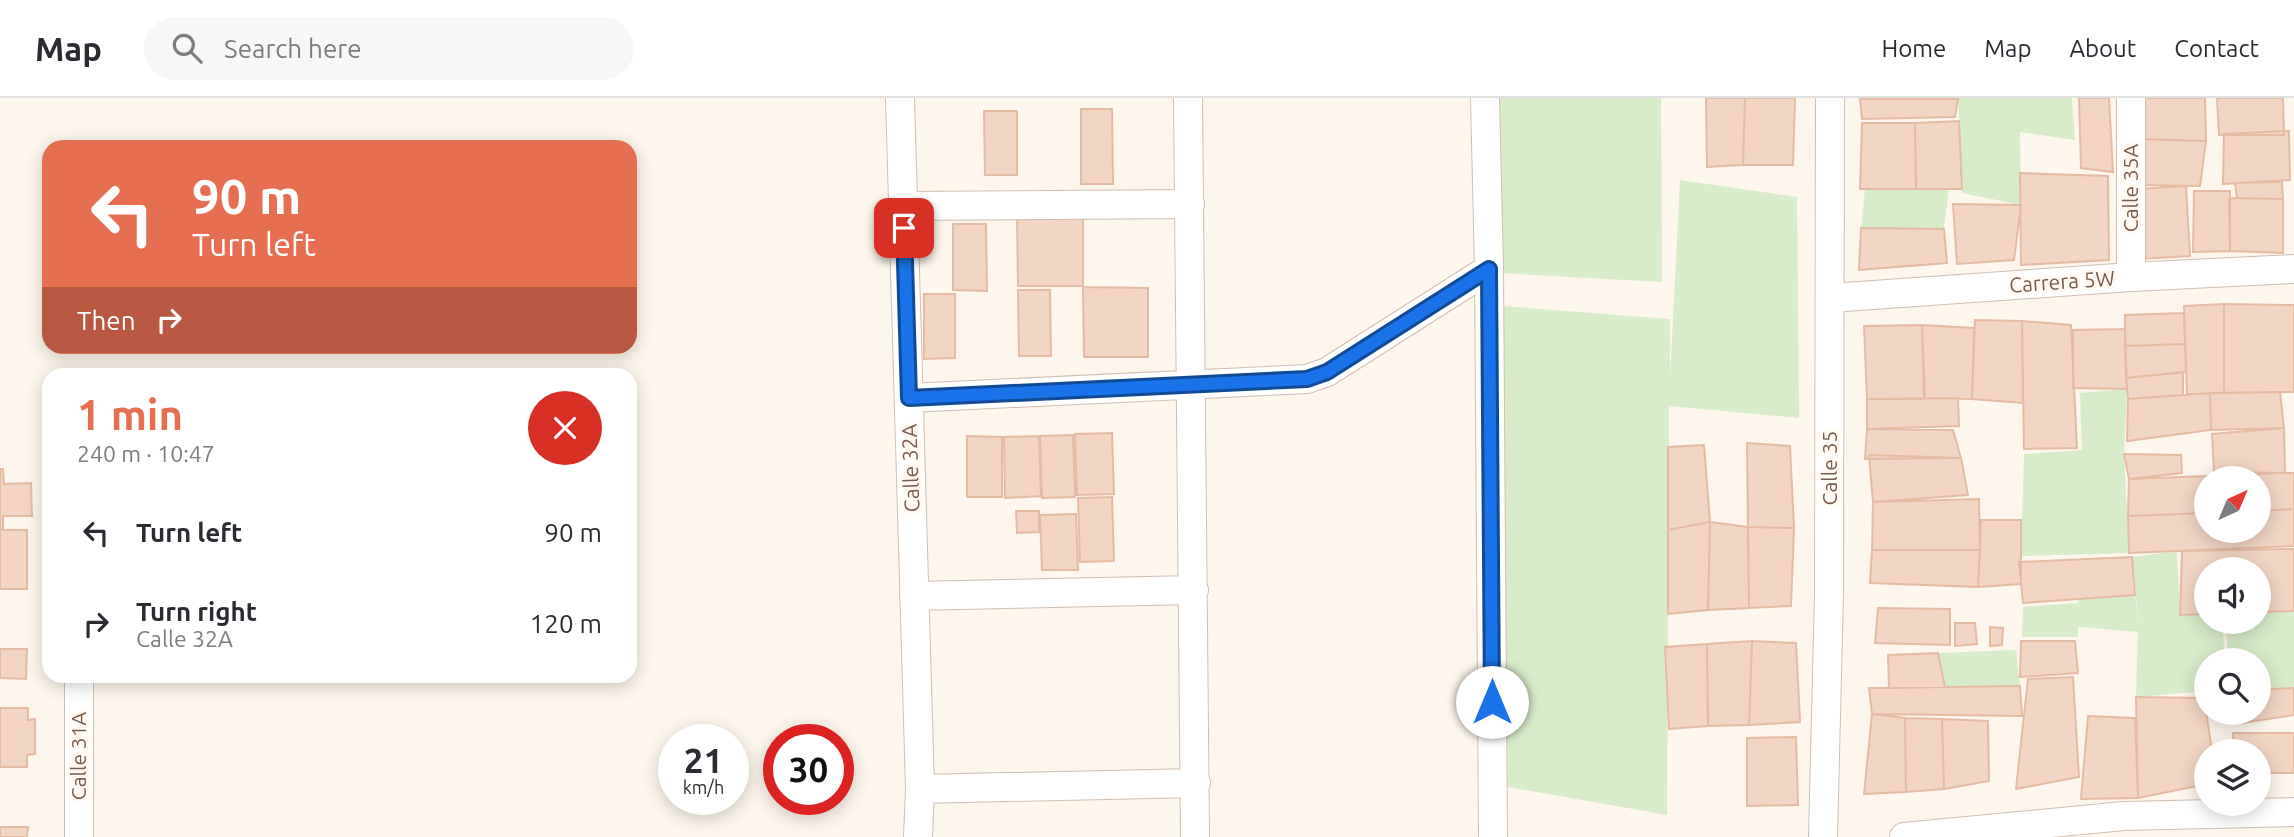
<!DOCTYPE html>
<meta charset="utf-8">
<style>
body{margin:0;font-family:Ubuntu,sans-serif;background:#f7f7f7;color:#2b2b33;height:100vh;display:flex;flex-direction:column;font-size:26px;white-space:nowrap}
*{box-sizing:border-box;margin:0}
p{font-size:23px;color:#7c7c81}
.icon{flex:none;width:38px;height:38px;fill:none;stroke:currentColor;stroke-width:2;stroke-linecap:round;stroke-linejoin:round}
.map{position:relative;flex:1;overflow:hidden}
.panel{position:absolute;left:42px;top:270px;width:595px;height:315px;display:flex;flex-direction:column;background:#fff;border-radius:21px;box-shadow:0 4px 18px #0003}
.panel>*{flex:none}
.guide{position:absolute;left:42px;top:42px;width:595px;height:214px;border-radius:21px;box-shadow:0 4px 18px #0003;background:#e76f51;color:#fff;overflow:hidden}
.needle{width:46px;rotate:44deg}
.buttons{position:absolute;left:2194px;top:368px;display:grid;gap:14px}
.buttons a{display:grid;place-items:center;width:77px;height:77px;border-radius:50%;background:#fff;box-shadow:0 4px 18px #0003;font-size:35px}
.speed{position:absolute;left:658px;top:626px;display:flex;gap:14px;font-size:35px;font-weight:700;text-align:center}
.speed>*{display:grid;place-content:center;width:91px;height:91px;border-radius:50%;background:#fff;box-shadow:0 4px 18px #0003;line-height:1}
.speed small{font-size:18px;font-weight:400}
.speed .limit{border:10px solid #d22;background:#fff;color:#111}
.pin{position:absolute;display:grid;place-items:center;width:60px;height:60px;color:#fff;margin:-30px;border-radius:14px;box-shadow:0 4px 10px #0006}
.me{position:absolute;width:77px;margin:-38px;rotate:0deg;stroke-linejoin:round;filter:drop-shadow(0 0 5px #0008)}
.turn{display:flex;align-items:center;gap:24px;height:147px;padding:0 35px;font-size:32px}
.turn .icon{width:91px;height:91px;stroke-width:2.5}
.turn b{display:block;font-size:49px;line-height:60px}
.then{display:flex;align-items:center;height:66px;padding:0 35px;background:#0003;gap:14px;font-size:26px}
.round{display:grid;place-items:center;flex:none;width:74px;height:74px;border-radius:37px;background:#f7f7f7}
.headline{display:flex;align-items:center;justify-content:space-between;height:119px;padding:0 35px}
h1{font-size:42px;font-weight:700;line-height:52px;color:#e76f51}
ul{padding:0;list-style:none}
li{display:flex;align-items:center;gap:21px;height:91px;padding:0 35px}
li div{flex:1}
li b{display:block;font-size:26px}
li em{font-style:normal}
header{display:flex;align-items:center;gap:42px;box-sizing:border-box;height:98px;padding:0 35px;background:#fff;border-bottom:2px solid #e1e1e2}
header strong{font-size:33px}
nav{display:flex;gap:38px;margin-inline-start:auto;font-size:24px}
.search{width:490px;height:63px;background:#f7f7f7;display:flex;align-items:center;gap:18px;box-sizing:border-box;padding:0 24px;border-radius:38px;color:#7c7c81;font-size:26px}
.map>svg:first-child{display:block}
.green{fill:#d8ecc9}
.building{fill:#f3d5c3;stroke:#e6bba3;stroke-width:2}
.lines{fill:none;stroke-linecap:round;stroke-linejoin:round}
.street-casing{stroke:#d1beb0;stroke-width:30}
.street{stroke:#fff;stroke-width:28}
.route-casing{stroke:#114b97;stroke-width:18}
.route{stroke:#1a73e8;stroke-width:12}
.labels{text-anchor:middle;stroke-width:7;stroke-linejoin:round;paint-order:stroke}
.street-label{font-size:21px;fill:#7a5c4d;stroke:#fffaf3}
</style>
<header>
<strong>Map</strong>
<div class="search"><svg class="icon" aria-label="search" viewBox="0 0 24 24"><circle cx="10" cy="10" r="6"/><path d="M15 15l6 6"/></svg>Search here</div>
<nav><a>Home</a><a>Map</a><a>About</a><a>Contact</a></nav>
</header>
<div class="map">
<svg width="2294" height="739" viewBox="0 0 2294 739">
<rect width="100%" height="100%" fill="#fdf6ec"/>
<path class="green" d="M 1486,0 L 1661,0 L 1662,184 L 1499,175 Z
M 1958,0 L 2072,0 L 2075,42 L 2020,34 L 2021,107 L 1962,95 Z
M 1680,82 L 1797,99 L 1799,320 L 1669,308 L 1667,717 L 1508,689 L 1502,208 L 1670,221 L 1670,281 Z
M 1949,90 L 1944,131 L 1861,130 L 1865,92 Z
M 2127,291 L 2124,356 L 2129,455 L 2021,458 L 2024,356 L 2082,352 L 2080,295 Z
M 2177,453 L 2180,516 L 2207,517 L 2207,523 L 2223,523 L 2224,562 L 2207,562 L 2207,593 L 2136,599 L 2138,534 L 2078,529 L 2078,539 L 2022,539 L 2023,509 L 2078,505 L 2079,497 L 2135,497 L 2139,526 L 2132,459 Z
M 2294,513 L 2294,591 L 2259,593 L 2259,562 L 2228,562 L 2226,523 L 2259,523 L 2259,515 Z
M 2016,552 L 2020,588 L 1945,589 L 1938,555 Z"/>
<path class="building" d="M 1706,0 L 1745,0 L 1743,67 L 1707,69 Z
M 1745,0 L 1795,0 L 1793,67 L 1743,67 Z
M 1860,0 L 1958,0 L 1958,1 L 1860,1 Z
M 2079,0 L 2109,0 L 2113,74 L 2081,70 Z
M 2137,0 L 2205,0 L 2206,43 L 2137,41 Z
M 2217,0 L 2283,0 L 2284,37 L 2219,37 Z
M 1860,1 L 1958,1 L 1955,19 L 1862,21 Z
M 1081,11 L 1112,11 L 1113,86 L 1081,86 Z
M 984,13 L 1017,13 L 1017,77 L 985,77 Z
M 1959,23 L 1962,91 L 1916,91 L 1915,25 Z
M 1862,25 L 1915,25 L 1916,91 L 1860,91 Z
M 2289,33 L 2290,82 L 2223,86 L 2224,36 Z
M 2137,41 L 2206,43 L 2200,88 L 2137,87 Z
M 2020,75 L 2108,78 L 2109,162 L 2021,167 Z
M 2282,84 L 2283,101 L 2237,100 L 2235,85 Z
M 2186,88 L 2190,158 L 2140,161 L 2137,91 Z
M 2194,93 L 2230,93 L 2230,153 L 2193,154 Z
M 2229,100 L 2283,101 L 2283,155 L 2230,153 Z
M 1953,106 L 2021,107 L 2014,162 L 1957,166 Z
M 1017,119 L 1083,119 L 1083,188 L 1018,188 Z
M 953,126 L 986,126 L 987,193 L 953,192 Z
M 1861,130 L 1944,131 L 1947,165 L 1859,172 Z
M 1083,189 L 1148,190 L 1148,259 L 1084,259 Z
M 1018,192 L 1050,192 L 1051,258 L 1019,258 Z
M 924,196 L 955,196 L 955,260 L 924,261 Z
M 2224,206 L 2294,207 L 2294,294 L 2224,295 Z
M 2224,206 L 2224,295 L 2187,296 L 2184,208 Z
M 2184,215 L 2185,246 L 2125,248 L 2125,217 Z
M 1975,222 L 2022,223 L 2023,305 L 1972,301 Z
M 2022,223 L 2071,227 L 2077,350 L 2024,351 Z
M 1922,227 L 1974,230 L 1972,301 L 1925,300 Z
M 1922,227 L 1924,301 L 1867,301 L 1864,228 Z
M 2125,231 L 2127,291 L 2073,290 L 2073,232 Z
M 2185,246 L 2186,274 L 2126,280 L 2125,248 Z
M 2183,274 L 2183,297 L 2128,301 L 2126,280 Z
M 2280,294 L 2284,330 L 2211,332 L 2210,295 Z
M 2210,295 L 2211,332 L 2127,343 L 2128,301 Z
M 1958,300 L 1959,328 L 1867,331 L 1867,301 Z
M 2284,330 L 2285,375 L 2214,374 L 2212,336 Z
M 1867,331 L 1953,332 L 1961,360 L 1865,361 Z
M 1112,335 L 1114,396 L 1077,397 L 1075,336 Z
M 1073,337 L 1075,399 L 1042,400 L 1040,338 Z
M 967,338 L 1002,339 L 1002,399 L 967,399 Z
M 1039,338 L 1041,398 L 1005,400 L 1004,339 Z
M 1747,345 L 1790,348 L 1794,430 L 1748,429 Z
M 1704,347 L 1710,424 L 1668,432 L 1668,349 Z
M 2124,356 L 2181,357 L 2182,375 L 2129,381 Z
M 1869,357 L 1961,360 L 1968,397 L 1873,404 Z
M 0,371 L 3,371 L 4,386 L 31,385 L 32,418 L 3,418 L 3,431 L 0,431 Z
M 2285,375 L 2294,375 L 2294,411 L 2259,413 L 2259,380 L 2207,380 L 2207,415 L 2128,418 L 2129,381 Z
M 1112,399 L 1114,463 L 1080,464 L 1078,400 Z
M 1979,401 L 1980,452 L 1872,452 L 1873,404 Z
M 2294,411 L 2294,448 L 2129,455 L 2128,418 L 2207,415 L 2207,432 L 2259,432 L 2259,413 Z
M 1016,413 L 1039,413 L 1039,434 L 1017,435 Z
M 1076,416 L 1078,472 L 1042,472 L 1040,417 Z
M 1981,422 L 2021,422 L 2021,486 L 1978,489 Z
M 1710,424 L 1748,429 L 1749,510 L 1708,512 Z
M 1710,424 L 1708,512 L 1668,516 L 1668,432 Z
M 1748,429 L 1794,430 L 1791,508 L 1749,510 Z
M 0,432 L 27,432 L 27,491 L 0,491 Z
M 2294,451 L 2294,513 L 2259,514 L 2259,471 L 2207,471 L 2207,516 L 2180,517 L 2182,453 Z
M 1872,452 L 1980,452 L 1978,489 L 1870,485 Z
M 2132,459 L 2135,497 L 2023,505 L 2019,464 Z
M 1878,510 L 1950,511 L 1950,547 L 1875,545 Z
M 1955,525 L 1975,525 L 1977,546 L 1955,548 Z
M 1990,529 L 2003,530 L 2002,547 L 1990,548 Z
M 1752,543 L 1796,545 L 1800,624 L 1749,627 Z
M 1752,543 L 1749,627 L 1708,628 L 1707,546 Z
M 2021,543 L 2075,543 L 2078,575 L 2020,579 Z
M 1707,546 L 1708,628 L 1669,631 L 1665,549 Z
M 0,551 L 27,551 L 26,581 L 0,580 Z
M 1938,555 L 1945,589 L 1889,590 L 1888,557 Z
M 2073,579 L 2079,679 L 2016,691 L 2028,581 Z
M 2020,588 L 2022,618 L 1872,616 L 1869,590 Z
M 2294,590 L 2294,617 L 2241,625 L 2240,614 L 2259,614 L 2259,592 Z
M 2136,599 L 2204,600 L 2212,653 L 2207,653 L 2207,686 L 2138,700 Z
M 0,610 L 28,610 L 28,622 L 35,621 L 35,656 L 27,657 L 27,669 L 0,669 Z
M 1872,616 L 1905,620 L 1906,694 L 1864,696 Z
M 2088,618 L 2135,620 L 2138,700 L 2081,701 Z
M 1905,620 L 1942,621 L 1944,691 L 1906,694 Z
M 1942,621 L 1988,623 L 1989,683 L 1944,691 Z
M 2233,635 L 2294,635 L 2294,675 L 2259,675 L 2259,653 L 2233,653 Z
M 1796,639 L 1798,707 L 1747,708 L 1747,640 Z
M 0,729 L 28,729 L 27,739 L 0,739 Z"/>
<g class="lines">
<g class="street-casing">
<path id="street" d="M 900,0 L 920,691 L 918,739
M 1188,0 L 1195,739
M 1485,0 L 1489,171 L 1493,739
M 2131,0 L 2131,179
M 903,108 L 1190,106
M 1830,200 L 2131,179 L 2294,171
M 909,300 L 1307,281 L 1327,274 L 1489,171
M 914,498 L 1194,492
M 920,691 L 1196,685
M 79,739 L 79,578
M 1823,739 L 1829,496 L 1830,0
M 1904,739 L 2124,718 L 2294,714"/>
</g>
<use href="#street" class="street"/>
</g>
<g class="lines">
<g class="route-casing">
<path id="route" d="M 904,130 L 909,300 L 1307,281 L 1327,274 L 1489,171 L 1492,604"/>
</g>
<use href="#route" class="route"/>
</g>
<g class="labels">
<g class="street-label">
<text transform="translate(2131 90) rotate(-90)" y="7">Calle 35A</text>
<text transform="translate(2062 184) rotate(-4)" y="7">Carrera 5W</text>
<text transform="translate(911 370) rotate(-92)" y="7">Calle 32A</text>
<text transform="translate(1830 370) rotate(-90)" y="7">Calle 35</text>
<text transform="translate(79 658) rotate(-90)" y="7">Calle 31A</text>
</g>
</g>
</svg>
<div class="buttons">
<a><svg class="needle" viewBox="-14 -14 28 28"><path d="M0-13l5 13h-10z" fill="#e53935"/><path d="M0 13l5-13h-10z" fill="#7c7c81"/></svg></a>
<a><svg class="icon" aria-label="sound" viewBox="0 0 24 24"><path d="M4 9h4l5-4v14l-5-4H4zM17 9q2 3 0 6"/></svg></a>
<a><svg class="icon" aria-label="search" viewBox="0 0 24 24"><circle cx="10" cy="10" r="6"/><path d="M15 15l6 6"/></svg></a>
<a><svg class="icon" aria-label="layers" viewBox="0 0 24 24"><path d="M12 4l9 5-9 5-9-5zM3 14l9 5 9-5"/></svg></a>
</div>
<div class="speed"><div>21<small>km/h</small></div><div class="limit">30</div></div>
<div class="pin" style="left:904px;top:130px;background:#d93025"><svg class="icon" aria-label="arrive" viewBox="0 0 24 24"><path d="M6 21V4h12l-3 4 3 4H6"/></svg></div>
<svg class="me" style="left:1492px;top:604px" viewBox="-20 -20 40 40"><circle r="19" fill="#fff"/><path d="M0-13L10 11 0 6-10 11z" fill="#1a73e8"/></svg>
<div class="guide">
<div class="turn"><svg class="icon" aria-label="left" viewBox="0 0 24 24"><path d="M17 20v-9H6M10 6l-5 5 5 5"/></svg><div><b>90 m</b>Turn left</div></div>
<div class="then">Then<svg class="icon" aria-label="right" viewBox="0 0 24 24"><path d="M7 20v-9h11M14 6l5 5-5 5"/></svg></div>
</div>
<section class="panel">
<div class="headline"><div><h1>1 min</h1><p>240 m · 10:47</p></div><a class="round" style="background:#d93025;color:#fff"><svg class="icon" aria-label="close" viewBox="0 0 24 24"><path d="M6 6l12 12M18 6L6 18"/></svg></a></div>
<ul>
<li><svg class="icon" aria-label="left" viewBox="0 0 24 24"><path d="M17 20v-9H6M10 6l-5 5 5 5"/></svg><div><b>Turn left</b></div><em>90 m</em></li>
<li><svg class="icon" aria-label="right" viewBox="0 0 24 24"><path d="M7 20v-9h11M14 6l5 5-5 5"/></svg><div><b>Turn right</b><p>Calle 32A</p></div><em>120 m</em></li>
</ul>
</section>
</div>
